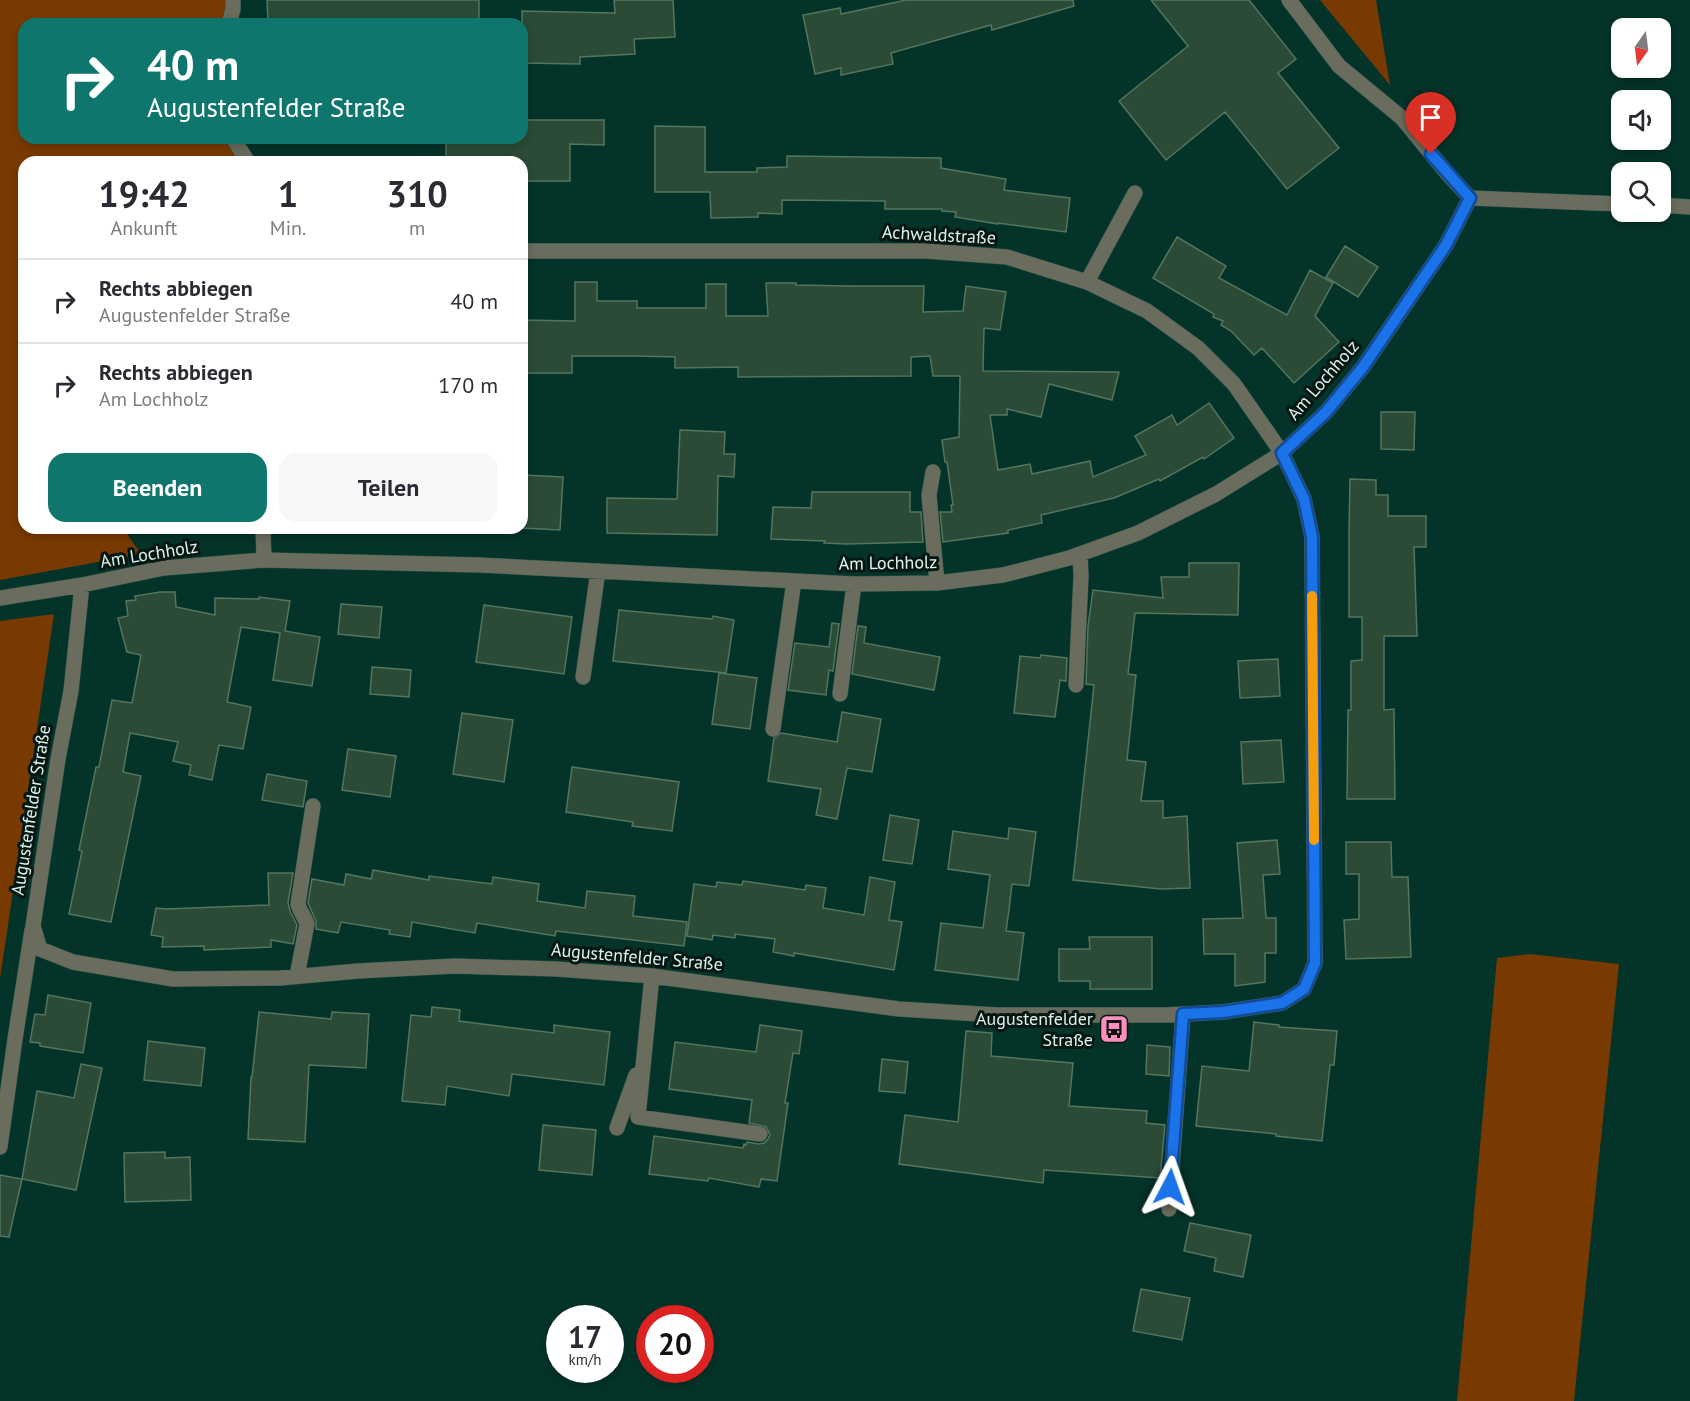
<!DOCTYPE html>
<html lang="de">
<meta charset="utf-8">
<style>
body{margin:0;font-family:"PT Sans",sans-serif;background:#f7f7f7;color:#2b2b33;height:100vh;display:flex;flex-direction:column;font-size:22px;white-space:nowrap}
*{box-sizing:border-box;margin:0}
p{font-size:20px;color:#7c7c81}
.icon{flex:none;width:33px;height:33px;fill:none;stroke:currentColor;stroke-width:2;stroke-linecap:round;stroke-linejoin:round}
.map{position:relative;flex:1;overflow:hidden}
.drawer{position:absolute;left:18px;top:156px;width:510px;height:378px;display:flex;flex-direction:column;background:#fff;border-radius:18px;box-shadow:0 3px 9px #0003}
.drawer>*{flex:none}
.hud{position:absolute;left:18px;top:18px;width:510px;height:126px;border-radius:18px;box-shadow:0 3px 9px #0003;background:#0f766e;color:#fff;overflow:hidden}
.needle{width:39px;rotate:194deg}
.fabs{position:absolute;left:1611px;top:18px;display:grid;gap:12px}
.fabs a{display:grid;place-items:center;width:60px;height:60px;border-radius:12px;background:#fff;box-shadow:0 3px 9px #0003;font-size:30px}
.speed{position:absolute;left:546px;top:1305px;display:flex;gap:12px;font-size:30px;font-weight:700;text-align:center}
.speed>*{display:grid;place-content:center;width:78px;height:78px;border-radius:50%;background:#fff;box-shadow:0 3px 9px #0003;line-height:1}
.speed small{font-size:15px;font-weight:400}
.speed .limit{border:9px solid #d22;background:#fff;color:#111}
.pin{position:absolute;display:grid;place-items:center;width:51px;height:51px;color:#fff;margin:-62px -26px;border-radius:50% 50% 50% 0;rotate:-45deg;box-shadow:0 0 6px #0007}
.pin .icon{rotate:45deg}
.me{position:absolute;width:66px;margin:-33px;rotate:4deg;stroke-linejoin:round;filter:drop-shadow(0 0 4px #0008)}
.turn{display:flex;align-items:center;gap:21px;height:126px;padding:0 30px;font-size:27px}
.turn .icon{width:78px;height:78px;stroke-width:2.5}
.turn b{display:block;font-size:42px;line-height:51px}
.eta{display:flex;justify-content:space-evenly;align-items:center;height:102px;text-align:center}
.eta b{font-size:36px;font-weight:800;line-height:42px}
.primary-button{display:flex;gap:12px;margin-top:auto;padding:12px 30px}
.primary-button a{flex:1;height:69px;border-radius:18px;background:#0f766e;color:#fff;font-size:24px;font-weight:800;line-height:69px;text-align:center}
.primary-button a+a{background:#f7f7f7;color:#2b2b33}
ul{padding:0;list-style:none}
li{display:flex;align-items:center;gap:18px;height:84px;padding:0 30px;border-top:2px solid #e1e1e2}
li div{flex:1}
li b{display:block;font-size:22px}
li em{font-style:normal}
.map>svg:first-child{display:block}
.green{fill:#793a01}
.building{fill:#2b4b36;stroke:#54755e;stroke-width:1.5}
.lines{fill:none;stroke-linecap:round;stroke-linejoin:round}
.minor-casing{stroke:#275248;stroke-width:16}
.minor{stroke:#6a6c5d;stroke-width:15}
.route-casing{stroke:#114b97;stroke-width:15}
.route{stroke:#1a73e8;stroke-width:10}
.slow{stroke:#f59e0b;stroke-width:10}
.labels{text-anchor:middle;stroke-width:6;stroke-linejoin:round;paint-order:stroke}
.street-label{font-size:18px;fill:#ddf4ec;stroke:#061713}
.poi-label{font-size:18px;fill:#ddf4ec;stroke:#061713;text-anchor:end}
</style>
<div class="map">
<svg width="1690" height="1401" viewBox="0 0 1690 1401">
<rect width="100%" height="100%" fill="#043329"/>
<path class="green" d="M 0,0 L 229,0 L 231,24 L 24,24 L 24,138 L 242,138 L 244,162 L 24,162 L 24,528 L 123,528 L 141,554 L 0,580 Z
M 1320,0 L 1376,0 L 1390,85 Z
M 54,614 L 0,979 L 0,621 Z
M 1530,954 L 1619,964 L 1574,1401 L 1457,1401 L 1497,958 Z"/>
<path class="building" d="M 267,0 L 479,0 L 479,24 L 268,24 Z
M 614,0 L 673,0 L 675,37 L 634,39 L 635,54 L 580,57 L 580,64 L 522,63 L 522,11 L 615,13 Z
M 906,0 L 1073,0 L 1074,6 L 992,30 L 991,25 L 891,53 L 893,64 L 841,75 L 841,68 L 815,74 L 803,15 L 840,8 L 841,14 Z
M 1151,0 L 1249,0 L 1296,59 L 1278,73 L 1339,148 L 1287,189 L 1225,112 L 1166,160 L 1119,101 L 1188,46 Z
M 522,120 L 604,120 L 604,145 L 570,144 L 570,181 L 522,181 L 522,162 L 446,162 L 446,138 L 522,138 Z
M 655,126 L 705,127 L 705,172 L 757,172 L 757,168 L 787,167 L 787,156 L 941,158 L 941,168 L 1006,179 L 1004,190 L 1070,198 L 1066,232 L 998,223 L 998,224 L 955,217 L 956,212 L 942,211 L 942,209 L 885,209 L 885,201 L 782,200 L 782,214 L 758,213 L 758,217 L 711,218 L 710,192 L 655,192 Z
M 1177,237 L 1226,266 L 1219,278 L 1287,315 L 1310,270 L 1333,283 L 1315,316 L 1339,342 L 1294,383 L 1262,348 L 1254,355 L 1231,331 L 1221,325 L 1223,321 L 1213,317 L 1214,314 L 1153,278 Z
M 1345,246 L 1378,267 L 1358,297 L 1326,277 Z
M 575,282 L 597,282 L 597,301 L 637,301 L 637,308 L 706,308 L 706,284 L 726,284 L 726,316 L 768,316 L 766,283 L 796,283 L 796,285 L 849,286 L 924,286 L 923,312 L 963,311 L 966,286 L 1006,292 L 1000,330 L 984,328 L 983,371 L 1119,372 L 1112,400 L 1049,384 L 1041,417 L 1007,409 L 1007,415 L 990,415 L 998,470 L 1030,464 L 1032,474 L 1090,461 L 1093,477 L 1146,455 L 1135,436 L 1172,415 L 1177,425 L 1209,403 L 1234,438 L 1204,459 L 1203,457 L 1160,481 L 1159,479 L 1114,498 L 1041,515 L 1042,523 L 1008,530 L 1008,533 L 943,542 L 940,512 L 952,512 L 951,505 L 953,505 L 947,462 L 945,462 L 942,440 L 959,437 L 960,376 L 933,376 L 930,356 L 911,357 L 911,376 L 738,377 L 738,367 L 675,368 L 675,357 L 637,356 L 572,356 L 572,373 L 522,373 L 522,320 L 575,321 Z
M 1381,412 L 1415,412 L 1414,450 L 1381,449 Z
M 680,430 L 725,432 L 724,454 L 735,454 L 734,477 L 718,476 L 717,535 L 607,533 L 607,498 L 677,499 Z
M 522,475 L 563,477 L 560,530 L 522,528 Z
M 1350,479 L 1376,480 L 1376,495 L 1388,495 L 1388,516 L 1426,516 L 1426,547 L 1414,547 L 1417,636 L 1384,636 L 1384,710 L 1394,709 L 1395,799 L 1347,799 L 1348,710 L 1351,710 L 1351,661 L 1362,660 L 1362,617 L 1349,617 L 1349,530 Z
M 812,492 L 910,492 L 910,512 L 921,512 L 923,542 L 846,544 L 824,543 L 825,541 L 771,539 L 773,507 L 811,508 Z
M 1189,563 L 1239,563 L 1238,615 L 1135,613 L 1128,674 L 1136,675 L 1127,760 L 1146,762 L 1141,801 L 1163,801 L 1163,818 L 1187,816 L 1190,888 L 1161,889 L 1073,880 L 1094,685 L 1086,684 L 1088,626 L 1093,590 L 1163,598 L 1161,577 L 1189,577 Z
M 160,592 L 175,592 L 176,607 L 215,615 L 215,598 L 259,599 L 259,597 L 290,601 L 285,631 L 320,637 L 312,686 L 273,680 L 280,633 L 241,627 L 227,702 L 251,707 L 243,749 L 219,745 L 212,780 L 189,775 L 191,765 L 173,761 L 178,742 L 130,733 L 123,772 L 141,776 L 111,922 L 69,914 L 82,851 L 79,850 L 96,767 L 99,767 L 112,700 L 132,703 L 141,655 L 127,652 L 118,618 L 128,616 L 126,601 L 136,600 L 135,596 Z
M 341,604 L 382,607 L 379,638 L 338,634 Z
M 484,605 L 572,617 L 564,674 L 476,662 Z
M 619,610 L 712,619 L 713,616 L 734,620 L 726,673 L 613,661 Z
M 832,623 L 839,624 L 833,671 L 829,670 L 826,695 L 788,690 L 795,643 L 829,647 Z
M 858,626 L 866,627 L 864,643 L 940,657 L 934,690 L 852,674 Z
M 1041,655 L 1067,658 L 1066,681 L 1060,680 L 1055,717 L 1014,713 L 1020,656 L 1040,658 Z
M 1278,659 L 1280,696 L 1240,698 L 1238,661 Z
M 372,667 L 411,670 L 409,697 L 370,694 Z
M 719,673 L 757,678 L 750,729 L 712,724 Z
M 842,712 L 881,719 L 872,772 L 847,768 L 837,819 L 816,815 L 821,789 L 768,781 L 774,738 L 781,733 L 837,742 Z
M 462,713 L 513,720 L 504,782 L 453,774 Z
M 1281,740 L 1284,782 L 1243,784 L 1241,742 Z
M 348,749 L 396,756 L 390,797 L 342,790 Z
M 572,767 L 679,782 L 672,831 L 632,826 L 633,822 L 566,812 Z
M 267,774 L 307,781 L 303,807 L 262,800 Z
M 890,815 L 919,820 L 912,864 L 883,860 Z
M 1009,828 L 1036,832 L 1029,886 L 1012,884 L 1009,910 L 1006,931 L 1024,933 L 1018,980 L 935,970 L 941,923 L 983,928 L 990,875 L 948,869 L 953,831 L 1008,839 Z
M 1277,840 L 1280,874 L 1263,875 L 1266,918 L 1276,918 L 1276,953 L 1265,953 L 1265,982 L 1235,986 L 1235,954 L 1204,954 L 1203,919 L 1243,918 L 1237,843 Z
M 1346,842 L 1391,842 L 1392,877 L 1408,877 L 1411,957 L 1346,959 L 1344,920 L 1359,919 L 1359,874 L 1346,874 Z
M 373,870 L 429,880 L 429,876 L 492,884 L 493,877 L 539,884 L 537,901 L 585,908 L 587,891 L 635,896 L 633,916 L 687,922 L 684,946 L 556,931 L 555,936 L 477,923 L 475,933 L 412,922 L 410,937 L 389,934 L 390,930 L 341,922 L 338,933 L 316,929 L 316,921 L 308,903 L 312,879 L 344,885 L 346,874 L 371,879 Z
M 268,873 L 293,873 L 288,903 L 290,911 L 297,925 L 293,944 L 271,940 L 271,947 L 204,950 L 204,946 L 162,947 L 163,937 L 151,935 L 156,908 L 166,909 L 269,905 Z
M 870,877 L 895,882 L 889,920 L 902,922 L 894,970 L 794,953 L 794,956 L 773,952 L 775,939 L 735,934 L 735,938 L 713,935 L 712,940 L 687,936 L 694,884 L 716,887 L 717,882 L 742,885 L 743,881 L 805,890 L 806,885 L 826,888 L 823,908 L 864,915 Z
M 1089,937 L 1152,937 L 1152,989 L 1090,989 L 1090,981 L 1059,981 L 1059,949 L 1090,949 Z
M 48,995 L 91,1003 L 83,1053 L 40,1046 L 40,1043 L 30,1042 L 35,1014 L 45,1015 Z
M 432,1007 L 460,1010 L 459,1021 L 554,1033 L 554,1025 L 610,1032 L 604,1085 L 512,1074 L 509,1096 L 447,1086 L 445,1105 L 402,1101 L 411,1015 L 431,1017 Z
M 259,1012 L 331,1019 L 332,1012 L 369,1014 L 366,1068 L 309,1065 L 305,1142 L 248,1139 L 251,1077 L 252,1077 Z
M 1254,1022 L 1279,1025 L 1279,1027 L 1337,1031 L 1334,1065 L 1330,1065 L 1322,1141 L 1276,1136 L 1276,1134 L 1196,1126 L 1202,1066 L 1249,1071 Z
M 760,1025 L 802,1031 L 799,1054 L 793,1053 L 785,1103 L 788,1103 L 777,1181 L 761,1179 L 759,1187 L 709,1178 L 708,1181 L 649,1174 L 654,1136 L 743,1148 L 744,1144 L 746,1145 L 747,1142 L 759,1144 L 764,1143 L 768,1139 L 770,1135 L 766,1127 L 749,1123 L 752,1100 L 669,1089 L 675,1042 L 756,1052 Z
M 966,1031 L 992,1033 L 991,1056 L 1073,1063 L 1069,1106 L 1147,1111 L 1146,1123 L 1165,1125 L 1160,1178 L 1044,1170 L 1043,1183 L 899,1164 L 905,1115 L 958,1122 Z
M 148,1041 L 205,1048 L 201,1086 L 144,1080 Z
M 1147,1045 L 1170,1047 L 1169,1076 L 1146,1074 Z
M 882,1059 L 908,1062 L 905,1093 L 879,1091 Z
M 81,1064 L 102,1068 L 76,1190 L 22,1179 L 37,1091 L 74,1098 Z
M 543,1125 L 596,1130 L 592,1175 L 539,1170 Z
M 165,1152 L 165,1158 L 190,1157 L 191,1200 L 125,1202 L 124,1153 Z
M 0,1175 L 22,1179 L 9,1237 L 0,1236 Z
M 1190,1223 L 1251,1235 L 1243,1277 L 1214,1271 L 1216,1258 L 1184,1251 Z
M 1141,1289 L 1190,1298 L 1182,1340 L 1133,1331 Z"/>
<g class="lines">
<g class="minor-casing">
<path id="minor" d="M 1289,0 L 1339,66 L 1402,118 L 1446,172 L 1470,198
M 229,24 L 233,9 L 233,0
M 233,138 L 246,159
M 1470,198 L 1622,204
M 1660,205 L 1690,207
M 1087,282 L 1135,193
M 933,472 L 929,495 L 937,583
M 263,528 L 264,560
M 82,585 L 71,691 L 58,759 L 33,926 L 40,949 L 73,962 L 173,979 L 280,978 L 358,971 L 455,966 L 556,969 L 652,976 L 899,1009 L 997,1015 L 1165,1015 L 1223,1012 L 1282,1003 L 1304,989 L 1315,963 L 1312,537 L 1304,499 L 1282,453 L 1234,384 L 1198,348 L 1147,311 L 1087,282 L 1007,257 L 926,251 L 522,251
M 0,598 L 82,585 L 164,568 L 264,560 L 480,565 L 854,584 L 937,583 L 1003,575 L 1069,558 L 1138,533 L 1216,494 L 1282,453 L 1326,412 L 1363,367 L 1446,245 L 1470,198
M 583,677 L 598,571
M 1076,685 L 1081,576 L 1080,554
M 840,694 L 854,584
M 773,729 L 794,581
M 297,976 L 307,924 C 305,917 300,912 298,904 L 313,806
M 652,976 L 638,1117 L 760,1134
M 617,1128 L 636,1075
M 0,1147 L 15,1039 L 32,930
M 1169,1209 L 1183,1014"/>
</g>
<use href="#minor" class="minor"/>
</g>
<g class="lines">
<g class="route-casing">
<path id="route" d="M 1170,1187 L 1183,1014 L 1223,1012 L 1282,1003 L 1304,989 L 1315,963 L 1312,537 L 1304,499 L 1282,453 L 1326,412 L 1363,367 L 1446,245 L 1470,198 L 1431,154"/>
</g>
<use href="#route" class="route"/>
<path class="slow" d="M 1312,596 L 1314,840"/>
</g>
<defs>
<g id="bus-square" transform="scale(1.5)"><rect x="-9" y="-9" width="18" height="18" rx="4" fill="#fd8ebe" stroke="#061713"/><path d="M-5-6H5V4H4V6H2V4H-2V6H-4V4H-5ZM-3.5-4V0h7V-4ZM-3.5 1.2v1.5H-2V1.2ZM2 1.2v1.5H3.5V1.2Z" fill="#111"/></g>
</defs>
<g fill-rule="evenodd">
<use href="#bus-square" x="1114" y="1029"/>
</g>
<g class="labels">
<g class="street-label">
<text transform="translate(939 235) rotate(3)" y="6">Achwaldstraße</text>
<text transform="translate(1323 380) rotate(-49)" y="6">Am Lochholz</text>
<text transform="translate(149 554) rotate(-9)" y="6">Am Lochholz</text>
<text transform="translate(888 563) rotate(-1)" y="6">Am Lochholz</text>
<text transform="translate(31 810) rotate(-81)" y="6">Augustenfelder Straße</text>
<text transform="translate(637 957) rotate(5)" y="6">Augustenfelder Straße</text>
</g>
<g class="poi-label">
<text x="1093" y="1025">Augustenfelder<tspan x="1093" dy="21">Straße</tspan></text>
</g>
</g>
</svg>
<div class="fabs">
<a><svg class="needle" viewBox="-14 -14 28 28"><path d="M0-13l5 13h-10z" fill="#e53935"/><path d="M0 13l5-13h-10z" fill="#7c7c81"/></svg></a>
<a><svg class="icon" aria-label="sound" viewBox="0 0 24 24"><path d="M4 9h4l5-4v14l-5-4H4zM17 9q2 3 0 6"/></svg></a>
<a><svg class="icon" aria-label="search" viewBox="0 0 24 24"><circle cx="10" cy="10" r="6"/><path d="M15 15l6 6"/></svg></a>
</div>
<div class="speed"><div>17<small>km/h</small></div><div class="limit">20</div></div>
<div class="pin" style="left:1431px;top:154px;background:#d93025"><svg class="icon" aria-label="arrive" viewBox="0 0 24 24"><path d="M6 21V4h12l-3 4 3 4H6"/></svg></div>
<svg class="me" style="left:1170px;top:1187px" viewBox="-20 -20 40 40"><path d="M0-17L14 15 0 8-14 15z" fill="#1a73e8" stroke="#fff" stroke-width="4"/></svg>
<div class="hud">
<div class="turn"><svg class="icon" aria-label="right" viewBox="0 0 24 24"><path d="M7 20v-9h11M14 6l5 5-5 5"/></svg><div><b>40 m</b>Augustenfelder Straße</div></div>
</div>
<section class="drawer">
<div class="eta">
<div><b>19:42</b><p>Ankunft</p></div>
<div><b>1</b><p>Min.</p></div>
<div><b>310</b><p>m</p></div>
</div>
<ul>
<li><svg class="icon" aria-label="right" viewBox="0 0 24 24"><path d="M7 20v-9h11M14 6l5 5-5 5"/></svg><div><b>Rechts abbiegen</b><p>Augustenfelder Straße</p></div><em>40 m</em></li>
<li><svg class="icon" aria-label="right" viewBox="0 0 24 24"><path d="M7 20v-9h11M14 6l5 5-5 5"/></svg><div><b>Rechts abbiegen</b><p>Am Lochholz</p></div><em>170 m</em></li>
</ul>
<div class="primary-button"><a>Beenden</a><a>Teilen</a></div>
</section>
</div>
